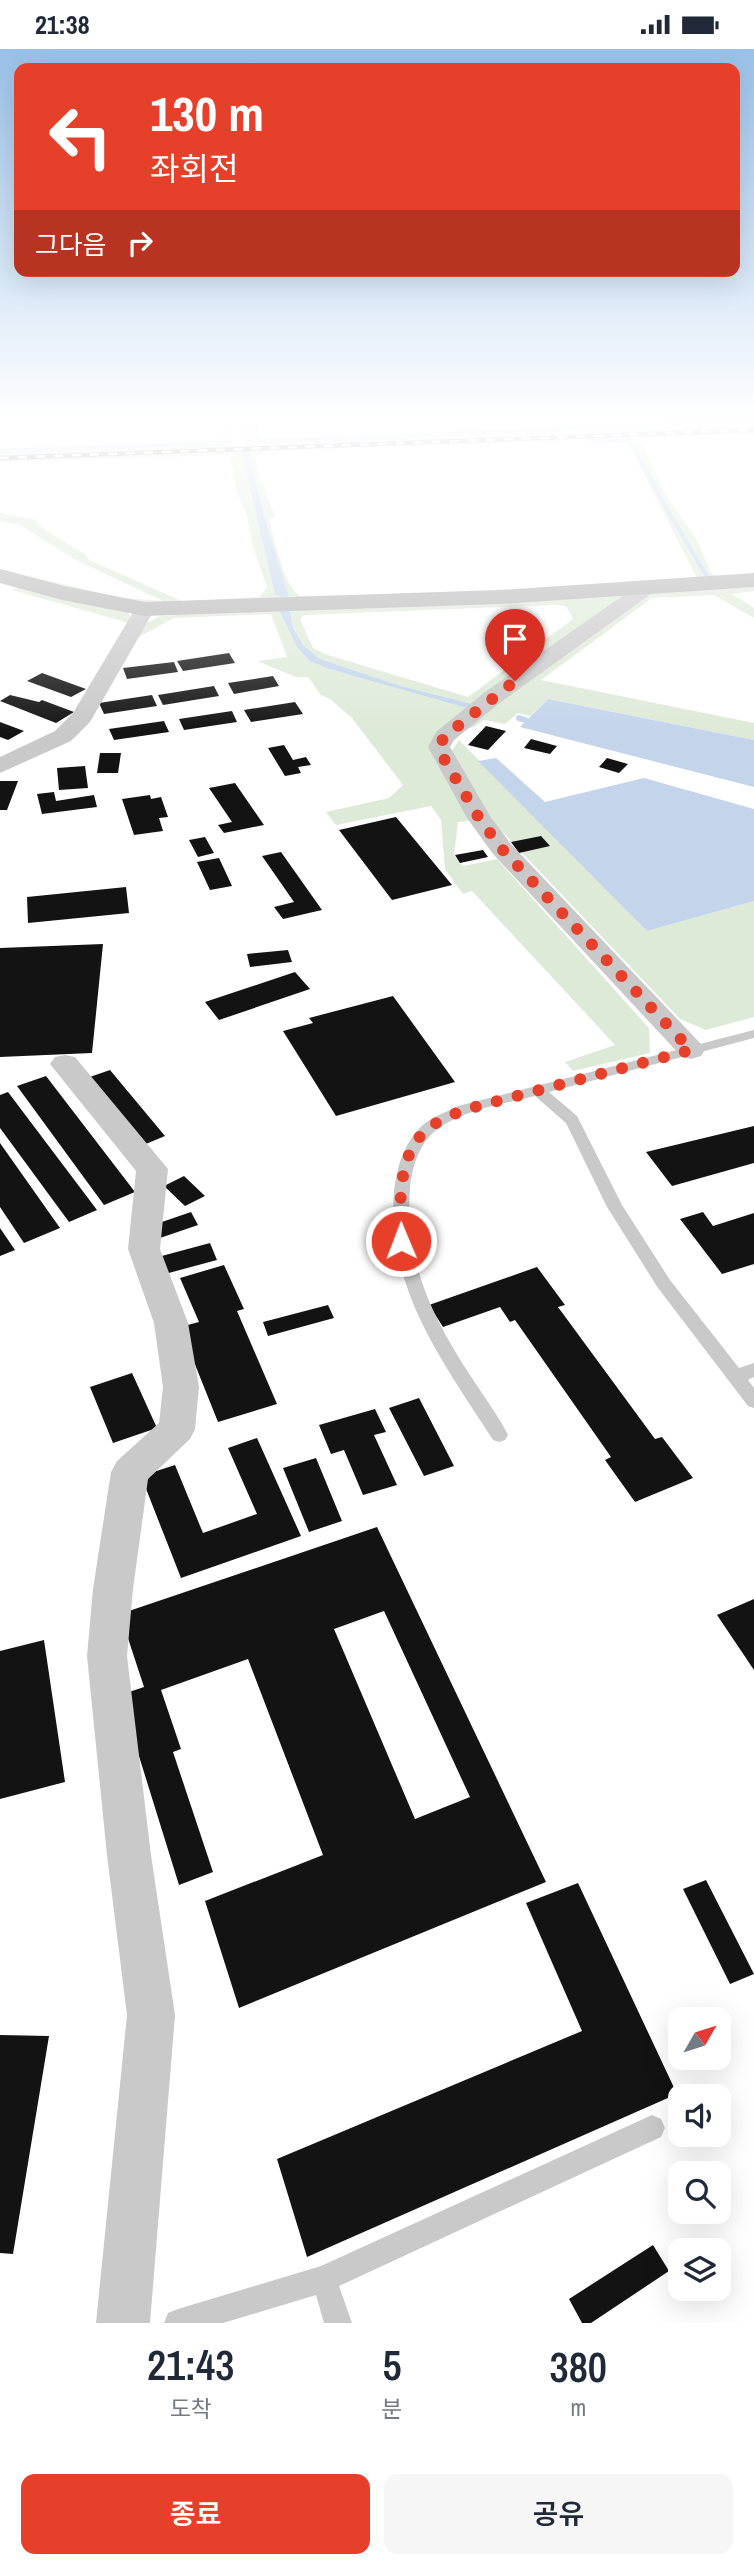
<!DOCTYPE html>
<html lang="ko">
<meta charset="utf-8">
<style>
body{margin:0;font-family:"Archivo Narrow","Noto Sans KR",sans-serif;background:#f6f6f7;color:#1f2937;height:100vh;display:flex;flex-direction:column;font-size:26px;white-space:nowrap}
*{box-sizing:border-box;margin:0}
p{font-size:23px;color:#747a83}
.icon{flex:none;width:38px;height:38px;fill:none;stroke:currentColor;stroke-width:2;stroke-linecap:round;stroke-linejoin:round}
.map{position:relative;height:2274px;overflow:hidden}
.drawer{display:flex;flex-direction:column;background:#fff;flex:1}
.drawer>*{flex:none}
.guide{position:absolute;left:14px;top:14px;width:726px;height:214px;border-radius:14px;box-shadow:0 7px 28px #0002;background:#e7402a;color:#fff;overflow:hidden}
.needle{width:46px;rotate:51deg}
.fabs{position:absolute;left:668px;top:1958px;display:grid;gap:14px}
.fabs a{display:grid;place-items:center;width:63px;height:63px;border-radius:14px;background:#fff;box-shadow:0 7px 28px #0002;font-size:35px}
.pin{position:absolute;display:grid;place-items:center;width:60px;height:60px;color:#fff;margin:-72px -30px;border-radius:50% 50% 50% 0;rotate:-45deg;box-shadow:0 0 7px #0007}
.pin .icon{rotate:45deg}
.me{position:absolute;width:77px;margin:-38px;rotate:359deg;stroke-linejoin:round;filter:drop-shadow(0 0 5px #0008)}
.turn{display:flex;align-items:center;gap:24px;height:147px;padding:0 21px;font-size:32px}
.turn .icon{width:91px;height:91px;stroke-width:2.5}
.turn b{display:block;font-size:49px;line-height:60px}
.then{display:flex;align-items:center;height:66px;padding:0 21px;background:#0003;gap:14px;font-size:26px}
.eta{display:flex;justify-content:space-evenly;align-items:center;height:119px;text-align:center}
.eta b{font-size:42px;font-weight:600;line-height:49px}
.primary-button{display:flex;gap:14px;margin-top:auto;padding:14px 21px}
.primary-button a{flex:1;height:80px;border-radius:14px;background:#e7402a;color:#fff;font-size:28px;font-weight:600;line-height:80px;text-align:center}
.primary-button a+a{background:#f6f6f7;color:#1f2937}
.status{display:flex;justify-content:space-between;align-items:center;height:49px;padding:0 35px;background:#fff;direction:ltr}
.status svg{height:19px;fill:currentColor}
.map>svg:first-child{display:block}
.green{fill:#deead8;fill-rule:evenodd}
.water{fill:#c4d4eb}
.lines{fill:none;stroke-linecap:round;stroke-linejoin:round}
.stream-far1{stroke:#c4d4eb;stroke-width:4.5}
.stream{stroke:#c4d4eb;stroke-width:6}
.building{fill:#131313;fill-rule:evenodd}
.path{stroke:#c9c9c9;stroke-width:2.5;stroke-dasharray:2 2;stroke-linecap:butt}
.lane{fill:#c9c9c9;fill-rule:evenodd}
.street{fill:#c9c9c9;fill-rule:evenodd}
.secondary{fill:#b6b6b6;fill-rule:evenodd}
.rail-casing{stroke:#818181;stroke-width:4.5}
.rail{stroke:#fff;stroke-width:2.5;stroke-dasharray:9;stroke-linecap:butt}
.route{stroke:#e7402a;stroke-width:12;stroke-dasharray:0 21.6}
</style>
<div class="status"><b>21:38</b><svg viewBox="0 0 49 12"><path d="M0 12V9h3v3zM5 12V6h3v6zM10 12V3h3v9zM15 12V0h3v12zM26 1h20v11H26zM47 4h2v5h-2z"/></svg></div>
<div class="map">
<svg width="754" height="2274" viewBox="0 0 754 2274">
<rect width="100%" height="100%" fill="#fff"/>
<path class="green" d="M 228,366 L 238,366 L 234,376 L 232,395 L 240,398 L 0,407 L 0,403 L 223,394 L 222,379 Z
M 246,366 L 256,370 L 249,368 L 254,370 L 257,392 L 574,381 L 589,382 L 589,385 L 246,398 Z
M 754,374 L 754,379 L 591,385 L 590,382 Z
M 754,383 L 754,385 L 639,389 L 666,446 L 697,491 L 711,524 L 717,527 L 713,532 L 664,453 L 632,391 L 598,392 L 593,389 Z
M 589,389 L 596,393 L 629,392 L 661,455 L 707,533 L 408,549 L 149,556 L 105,551 L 0,525 L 0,520 L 120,549 L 163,552 L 74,510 L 20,476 L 0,472 L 0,464 L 36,471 L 39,477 L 86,506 L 89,511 L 182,552 L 260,548 L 267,538 L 253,498 L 246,463 L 237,444 L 230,406 L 0,413 L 0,410 L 241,401 L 275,546 L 284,549 L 289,547 L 288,544 L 264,466 L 248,401 ZM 586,391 L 627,393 L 698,531 L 461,544 L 301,547 C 284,540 274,488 269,470 L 275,468 L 263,433 L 260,433 L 255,407 L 269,402 Z
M 21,537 L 127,563 L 133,569 L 129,574 L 12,541 Z
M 754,538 L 754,542 L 732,545 L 754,559 L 754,569 L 714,546 L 652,549 L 541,631 L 754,674 L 754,691 L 548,650 L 530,667 L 518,664 L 505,675 L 484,671 L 474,678 L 453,683 L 651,544 Z
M 624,546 L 629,547 L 476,656 L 401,637 L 320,610 L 303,596 L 293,579 L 290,560 ZM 555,556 L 566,557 L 573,570 L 468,648 L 328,606 L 313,599 L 300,570 L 304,566 Z
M 278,560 C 291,587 300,609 329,620 L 470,660 L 441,682 L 471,772 L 458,773 L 454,806 L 463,817 L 497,810 L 649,979 L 650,1004 L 573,1022 L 565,1013 L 615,996 L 472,842 L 463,845 L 445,820 L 441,771 L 431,757 L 336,776 L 326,763 L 389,749 L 403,736 L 352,669 L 330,650 L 321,646 L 308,628 L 296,628 L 257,612 L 287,608 L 271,565 L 174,569 L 137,589 L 147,574 L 160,567 Z
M 459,691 L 647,882 L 754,852 L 754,968 L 706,981 L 680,970 L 489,769 L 451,703 Z"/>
<path class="water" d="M 241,401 L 248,401 L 264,466 L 288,544 L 289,547 L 285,549 L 275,546 Z
M 278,560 L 290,560 L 293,579 L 303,596 L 320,610 L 401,637 L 476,656 L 470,660 L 329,620 L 310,612 L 297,598 Z
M 548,650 L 754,691 L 754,738 L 520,678 Z
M 496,709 L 545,753 L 644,729 L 754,760 L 754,852 L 647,882 L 478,712 Z"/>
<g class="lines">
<path class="stream-far1" d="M 246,368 L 255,370 L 258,392 L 754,373
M 591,390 L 596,393 L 630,391 L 662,452 L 709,531
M 0,402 L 223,394"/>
<path class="stream" d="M 519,669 L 525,671"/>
</g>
<path class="building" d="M 229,604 L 235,614 L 183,622 L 177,612 Z
M 174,613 L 178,623 L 127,630 L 123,619 Z
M 42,624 L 86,640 L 71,648 L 27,632 Z
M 273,627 L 279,637 L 234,645 L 228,634 Z
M 214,637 L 219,647 L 163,656 L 158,646 Z
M 10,646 L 39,653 L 42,651 L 74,663 L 56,674 L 0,652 Z
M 152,646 L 157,657 L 104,665 L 99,654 Z
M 295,653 L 303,665 L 251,673 L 244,661 Z
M 232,662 L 237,673 L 184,681 L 179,670 Z
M 164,672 L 169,683 L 114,691 L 109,680 Z
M 0,673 L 24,682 L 8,691 L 0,688 Z
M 486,677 L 506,682 L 488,701 L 468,696 Z
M 531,690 L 557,697 L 550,705 L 524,699 Z
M 284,696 L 293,711 L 306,708 L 311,716 L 298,718 L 301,724 L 285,727 L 268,699 Z
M 100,704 L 121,704 L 118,724 L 97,724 Z
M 607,709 L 628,715 L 619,724 L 599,718 Z
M 85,717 L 88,739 L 59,741 L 57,719 Z
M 0,732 L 18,732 L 7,761 L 0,761 Z
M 235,734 L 264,776 L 224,784 L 218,776 L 232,773 L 209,739 Z
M 54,743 L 56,752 L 94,746 L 97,758 L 42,765 L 37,745 Z
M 150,746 L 151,750 L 161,748 L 168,768 L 159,769 L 163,782 L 134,786 L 122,750 Z
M 396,768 L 452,836 L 392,851 L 339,781 Z
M 541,787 L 550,797 L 519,804 L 511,793 Z
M 205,788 L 214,804 L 198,808 L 189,791 Z
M 483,801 L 488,808 L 460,814 L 455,806 Z
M 281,803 L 322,861 L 283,870 L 274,858 L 294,853 L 262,807 Z
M 219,809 L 232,837 L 210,841 L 197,813 Z
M 126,838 L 129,864 L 28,874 L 27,848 Z
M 103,895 L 92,1004 L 0,1008 L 0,899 Z
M 288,901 L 292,913 L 250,918 L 247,905 Z
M 295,923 L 310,940 L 219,971 L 205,953 Z
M 393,947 L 455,1033 L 336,1067 L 283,982 L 313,974 L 309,969 Z
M 110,1021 L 165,1087 L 141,1097 L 87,1029 Z
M 46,1027 L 135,1143 L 104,1156 L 17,1037 Z
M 8,1043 L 97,1161 L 69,1173 L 0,1079 L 0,1046 Z
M 754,1077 L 754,1114 L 672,1137 L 646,1103 Z
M 0,1094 L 60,1179 L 24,1194 L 0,1158 Z
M 184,1127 L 205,1147 L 185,1157 L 164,1137 Z
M 191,1163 L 198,1176 L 160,1189 L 153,1176 Z
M 703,1163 L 713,1177 L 754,1164 L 754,1215 L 722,1225 L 680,1170 Z
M 0,1179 L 15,1201 L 0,1207 Z
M 210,1194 L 217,1211 L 165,1225 L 158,1208 Z
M 224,1216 L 244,1260 L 237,1262 L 277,1355 L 218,1373 L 180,1278 L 199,1273 L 180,1229 Z
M 537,1218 L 565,1256 L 558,1258 L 655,1390 L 662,1388 L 693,1429 L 635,1453 L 605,1411 L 611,1408 L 515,1271 L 510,1273 L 500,1258 L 443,1278 L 429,1256 Z
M 328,1256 L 334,1269 L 268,1287 L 263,1273 Z
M 132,1324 L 157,1379 L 113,1394 L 90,1338 Z
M 419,1349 L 454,1417 L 424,1427 L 389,1359 Z
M 375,1360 L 386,1383 L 374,1386 L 397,1436 L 363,1446 L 344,1401 L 331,1405 L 319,1376 Z
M 257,1389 L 301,1487 L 181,1529 L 141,1427 L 175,1416 L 203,1484 L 257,1465 L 228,1399 Z
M 316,1409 L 342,1472 L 309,1483 L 283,1419 Z
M 377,1478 L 546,1833 L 239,1959 L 205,1852 L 323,1806 L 248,1610 L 161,1641 L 181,1700 L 173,1703 L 213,1823 L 179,1836 L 120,1646 L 144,1638 L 120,1565 ZM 384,1562 L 470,1748 L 415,1770 L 334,1580 Z
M 754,1550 L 754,1621 L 717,1566 Z
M 44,1591 L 65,1733 L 0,1750 L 0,1602 Z
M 706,1831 L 754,1925 L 730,1935 L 683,1840 Z
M 578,1834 L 677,2045 L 307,2208 L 277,2110 L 582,1982 L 526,1854 Z
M 0,1986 L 49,1987 L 13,2205 L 0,2204 Z
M 653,2196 L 669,2222 L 591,2274 L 582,2274 L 569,2250 Z"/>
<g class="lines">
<path class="path" d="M 558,366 L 561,379"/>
<path class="lane" d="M 754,981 L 754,989 L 549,1043 L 577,1067 L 622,1156 L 670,1231 L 739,1319 L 754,1314 L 754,1328 L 748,1331 L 754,1339 L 754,1359 L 748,1357 L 658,1239 L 607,1158 L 566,1074 L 535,1047 C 504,1055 466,1060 439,1079 C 420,1092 412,1117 410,1139 C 405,1211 430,1264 468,1323 C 481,1344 497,1364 508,1386 L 505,1391 L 499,1393 L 493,1391 C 443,1313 386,1239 394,1142 C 397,1117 405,1091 424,1075 C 434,1067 447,1063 458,1057 Z
M 652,2066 L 661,2070 L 665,2079 L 661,2088 L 339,2237 L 352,2274 L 324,2274 L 316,2246 L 223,2274 L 164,2274 L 168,2264 L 178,2260 L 321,2217 Z"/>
<path class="street" d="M 645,534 L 652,536 L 655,540 L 652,544 L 501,653 L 454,691 L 450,698 L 490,767 L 511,795 L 701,995 L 705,1001 L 701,1007 L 691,1010 L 681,1007 L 493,805 L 467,769 L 428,698 L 436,683 L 485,643 L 638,536 Z
M 145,554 L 152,556 L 155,560 L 90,673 L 71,692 L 0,724 L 0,708 L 55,682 L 73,664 L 135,560 L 138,556 Z
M 65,1006 L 75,1008 L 168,1120 L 160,1200 L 188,1274 L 199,1338 L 195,1380 L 190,1390 L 148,1430 L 133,1540 L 127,1607 L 151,1806 L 175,1966 L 150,2274 L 96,2274 L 127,1966 L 107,1806 L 87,1607 L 93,1540 L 111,1423 L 117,1412 L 159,1374 L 163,1338 L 154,1274 L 128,1200 L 136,1122 L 50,1015 L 55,1008 Z"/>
<path class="secondary" d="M 0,520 L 64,537 L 145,553 L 499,541 L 754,524 L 754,538 L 499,555 L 145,567 L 62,551 L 0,534 Z"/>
<g class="rail-casing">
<path id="rail" d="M 0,409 L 754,381"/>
</g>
<use href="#rail" class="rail"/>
</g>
<linearGradient id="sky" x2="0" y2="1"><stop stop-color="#99c1e9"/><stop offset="0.54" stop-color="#fff"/><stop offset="1" stop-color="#fff" stop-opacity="0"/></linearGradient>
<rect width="754" height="684" fill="url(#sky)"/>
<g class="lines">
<path class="route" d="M 401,1192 C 400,1154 396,1100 433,1076 C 442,1070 453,1066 463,1061 L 691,1001 L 502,800 L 479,769 L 443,708 L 439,698 L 444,688 L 515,632"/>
</g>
</svg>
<div class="fabs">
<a><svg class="needle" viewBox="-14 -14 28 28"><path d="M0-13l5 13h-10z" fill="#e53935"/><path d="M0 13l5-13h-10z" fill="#747a83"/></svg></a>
<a><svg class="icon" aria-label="sound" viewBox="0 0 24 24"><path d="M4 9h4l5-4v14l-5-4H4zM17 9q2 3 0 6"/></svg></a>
<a><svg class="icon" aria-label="search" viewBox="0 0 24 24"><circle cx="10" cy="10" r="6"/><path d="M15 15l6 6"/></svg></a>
<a><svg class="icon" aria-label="layers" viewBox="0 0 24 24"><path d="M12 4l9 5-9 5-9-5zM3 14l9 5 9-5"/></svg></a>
</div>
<div class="pin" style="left:515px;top:632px;background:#d93025"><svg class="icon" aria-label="arrive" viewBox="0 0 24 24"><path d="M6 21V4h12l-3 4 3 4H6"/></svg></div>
<svg class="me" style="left:401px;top:1192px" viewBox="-20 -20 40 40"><circle r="17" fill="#e7402a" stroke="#fff" stroke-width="3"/><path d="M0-11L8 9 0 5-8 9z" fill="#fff"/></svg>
<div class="guide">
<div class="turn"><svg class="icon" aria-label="left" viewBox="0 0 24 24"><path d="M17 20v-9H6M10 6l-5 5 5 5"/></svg><div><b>130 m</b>좌회전</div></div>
<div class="then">그다음<svg class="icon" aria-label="right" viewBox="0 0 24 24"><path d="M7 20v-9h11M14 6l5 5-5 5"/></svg></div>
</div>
</div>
<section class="drawer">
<div class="eta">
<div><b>21:43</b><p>도착</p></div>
<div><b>5</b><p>분</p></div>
<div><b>380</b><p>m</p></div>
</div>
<div class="primary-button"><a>종료</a><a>공유</a></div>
</section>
